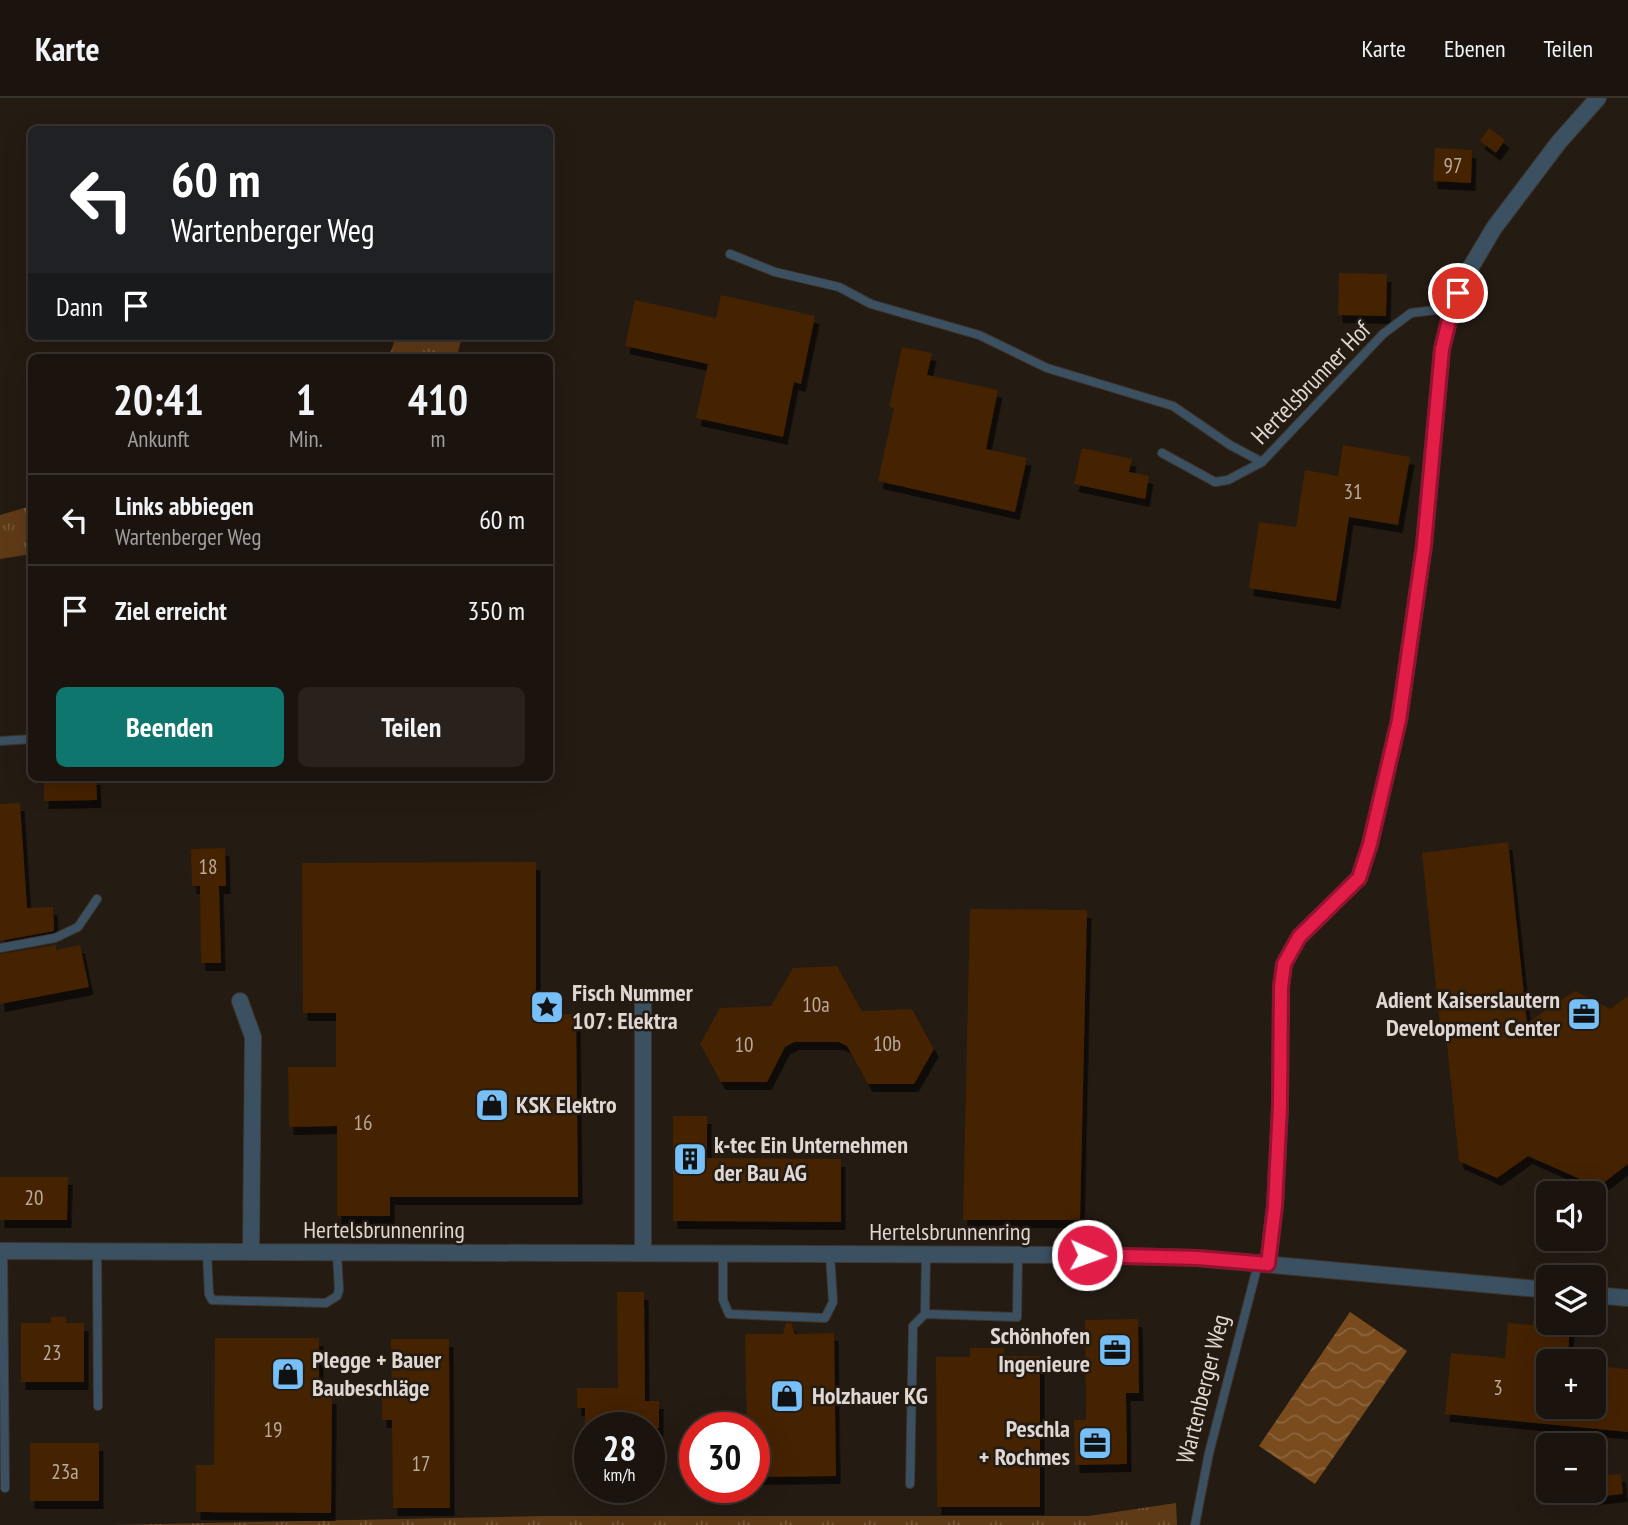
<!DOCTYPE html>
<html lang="de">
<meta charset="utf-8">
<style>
body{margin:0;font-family:"PT Sans Narrow",sans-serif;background:#28211c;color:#f1f3f6;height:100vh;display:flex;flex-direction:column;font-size:26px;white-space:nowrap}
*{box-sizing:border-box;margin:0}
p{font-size:23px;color:#a09e9e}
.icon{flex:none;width:38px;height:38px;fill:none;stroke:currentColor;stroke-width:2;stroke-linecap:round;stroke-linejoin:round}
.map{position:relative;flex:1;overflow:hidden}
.sheet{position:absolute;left:28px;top:256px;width:525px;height:427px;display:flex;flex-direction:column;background:#1b140e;border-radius:10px;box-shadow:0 7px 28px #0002,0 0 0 2px #39332e}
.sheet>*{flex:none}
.hud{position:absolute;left:28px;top:28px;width:525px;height:214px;border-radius:10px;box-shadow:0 7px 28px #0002,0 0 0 2px #39332e;background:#202124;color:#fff;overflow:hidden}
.tools{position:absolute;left:1536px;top:1083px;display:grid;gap:14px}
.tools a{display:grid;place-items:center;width:70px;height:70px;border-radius:10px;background:#1b140e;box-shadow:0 7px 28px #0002,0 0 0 2px #39332e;font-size:35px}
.speed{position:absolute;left:574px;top:1314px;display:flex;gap:14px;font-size:35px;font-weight:700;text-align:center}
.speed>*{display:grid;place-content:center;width:91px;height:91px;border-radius:50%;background:#1b140e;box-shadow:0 7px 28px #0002,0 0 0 2px #39332e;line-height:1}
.speed small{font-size:18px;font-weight:400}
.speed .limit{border:10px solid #d22;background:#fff;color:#111}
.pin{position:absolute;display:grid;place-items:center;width:60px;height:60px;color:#fff;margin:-30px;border:4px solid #fff;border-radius:50%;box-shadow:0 2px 7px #0007}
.me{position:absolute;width:77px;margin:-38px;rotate:92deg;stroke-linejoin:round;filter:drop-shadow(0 0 5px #0008)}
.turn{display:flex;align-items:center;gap:24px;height:147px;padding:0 28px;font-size:32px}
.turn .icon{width:91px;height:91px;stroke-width:2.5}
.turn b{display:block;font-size:49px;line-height:60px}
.then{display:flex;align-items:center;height:66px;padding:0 28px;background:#0003;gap:14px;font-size:26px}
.eta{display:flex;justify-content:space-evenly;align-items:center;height:119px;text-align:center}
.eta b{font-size:42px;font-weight:700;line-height:49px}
.button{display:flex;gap:14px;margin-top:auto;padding:14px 28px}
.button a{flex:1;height:80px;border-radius:10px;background:#0f766e;color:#fff;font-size:28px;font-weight:700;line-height:80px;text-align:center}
.button a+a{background:#28211c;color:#f1f3f6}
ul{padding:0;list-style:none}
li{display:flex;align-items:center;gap:21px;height:91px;padding:0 28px;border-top:2px solid #39332e}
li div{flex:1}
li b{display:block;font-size:26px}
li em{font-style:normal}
header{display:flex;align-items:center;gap:42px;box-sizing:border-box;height:98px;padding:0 35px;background:#1b140e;border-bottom:2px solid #39332e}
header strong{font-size:33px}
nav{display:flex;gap:38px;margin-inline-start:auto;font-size:24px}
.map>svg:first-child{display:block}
.grass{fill:url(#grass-tufts)}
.water{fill:url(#water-waves)}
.building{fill:#442300;filter:url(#shadow)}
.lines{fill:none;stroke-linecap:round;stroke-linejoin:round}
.lane-casing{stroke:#3e352e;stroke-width:10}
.street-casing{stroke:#3e352e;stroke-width:18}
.lane{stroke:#3b5162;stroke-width:8}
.street{stroke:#3b5162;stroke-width:16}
.route-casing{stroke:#92132f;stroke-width:18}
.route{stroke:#e11d48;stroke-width:12}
.labels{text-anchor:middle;stroke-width:5;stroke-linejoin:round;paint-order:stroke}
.number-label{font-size:21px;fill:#b8aa9e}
.street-label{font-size:24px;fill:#ded7d2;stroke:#241b13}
.poi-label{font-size:24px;font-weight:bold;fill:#ded7d2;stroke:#241b13;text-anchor:start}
</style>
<header>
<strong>Karte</strong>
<nav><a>Karte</a><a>Ebenen</a><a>Teilen</a></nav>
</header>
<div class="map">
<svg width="1628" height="1427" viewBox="0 0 1628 1427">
<defs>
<pattern id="grass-tufts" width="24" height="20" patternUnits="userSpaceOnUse" patternTransform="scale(1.75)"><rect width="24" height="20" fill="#5f3a17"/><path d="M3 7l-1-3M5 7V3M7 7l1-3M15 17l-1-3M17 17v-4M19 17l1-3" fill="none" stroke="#765638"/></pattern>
<pattern id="water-waves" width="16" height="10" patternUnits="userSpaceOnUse" patternTransform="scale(1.75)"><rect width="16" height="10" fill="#7a4b1d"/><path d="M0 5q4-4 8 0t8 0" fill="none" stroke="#8c643d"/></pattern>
<filter id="shadow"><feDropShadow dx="4.5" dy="8" stdDeviation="0" flood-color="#0009"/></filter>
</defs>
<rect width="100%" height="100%" fill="#241b13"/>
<path class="grass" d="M 396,238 L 462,238 L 457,259 L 389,259 Z
M 31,408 L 31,456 L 0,461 L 0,417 Z
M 1176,1405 L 1177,1427 L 113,1427 L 547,1418 L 1089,1418 Z"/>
<path class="water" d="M 1350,1214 L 1407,1253 L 1315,1386 L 1259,1348 Z"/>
<path class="building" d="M 1489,30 L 1505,42 L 1496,55 L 1480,43 Z
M 1435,50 L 1472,52 L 1471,85 L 1433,83 Z
M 1339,175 L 1387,176 L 1386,218 L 1338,217 Z
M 721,197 L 815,218 L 801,286 L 794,284 L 783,339 L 696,320 L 708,266 L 625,248 L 635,202 L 716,220 Z
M 902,249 L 932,255 L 927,277 L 998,292 L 986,351 L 1027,360 L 1015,414 L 878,383 L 894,310 L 889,309 Z
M 1343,347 L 1410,359 L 1398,427 L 1349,419 L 1336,503 L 1249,490 L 1259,424 L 1296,429 L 1305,372 L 1338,378 Z
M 1082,350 L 1132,361 L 1129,374 L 1149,378 L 1145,401 L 1074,386 Z
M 44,679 L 96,679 L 97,702 L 44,703 Z
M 20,705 L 27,810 L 53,809 L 54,833 L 0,843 L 0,706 Z
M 1508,744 L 1527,925 L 1575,893 L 1610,911 L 1628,898 L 1628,1066 L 1598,1089 L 1528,1058 L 1497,1080 L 1459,1063 L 1445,926 L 1440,927 L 1422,755 Z
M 225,750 L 226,788 L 219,788 L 221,865 L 201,865 L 200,788 L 192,788 L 191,751 Z
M 536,764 L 536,916 L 576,916 L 578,1099 L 390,1099 L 390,1118 L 337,1118 L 337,1028 L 289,1029 L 288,969 L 336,969 L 336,915 L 303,915 L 302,765 Z
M 970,811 L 1087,812 L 1080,1122 L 963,1122 Z
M 56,847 L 56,852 L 80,847 L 89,889 L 0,906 L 0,856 Z
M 837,868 L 862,913 L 912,911 L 934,951 L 914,986 L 868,986 L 847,948 L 839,944 L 794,944 L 785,949 L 767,984 L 721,984 L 700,946 L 720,910 L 771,908 L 793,870 Z
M 673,1018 L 707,1018 L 707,1060 L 841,1061 L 841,1124 L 673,1123 Z
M 0,1079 L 68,1079 L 67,1122 L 0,1122 Z
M 617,1194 L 644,1194 L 645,1303 L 659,1303 L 659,1330 L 585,1330 L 585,1310 L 577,1310 L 577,1290 L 618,1290 Z
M 51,1219 L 66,1219 L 66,1225 L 84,1225 L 84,1284 L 21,1284 L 21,1225 L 51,1225 Z
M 1138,1221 L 1139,1295 L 1126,1295 L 1127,1366 L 1075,1367 L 1074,1322 L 1086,1322 L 1085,1222 Z
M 1533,1223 L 1549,1225 L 1548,1228 L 1570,1231 L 1567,1264 L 1549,1264 L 1549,1309 L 1594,1309 L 1594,1268 L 1628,1271 L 1628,1334 L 1445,1316 L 1451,1255 L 1505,1260 L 1508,1225 L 1533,1227 Z
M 786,1225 L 791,1225 L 795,1236 L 834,1235 L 836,1378 L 754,1379 L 754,1330 L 747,1330 L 745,1236 L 783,1236 Z
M 215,1240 L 319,1240 L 319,1298 L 332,1298 L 331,1415 L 196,1414 L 196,1367 L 214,1367 Z
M 391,1241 L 449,1241 L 450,1410 L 393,1410 L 392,1322 L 382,1322 L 382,1299 L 392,1299 Z
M 970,1250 L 1004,1250 L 1004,1258 L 1040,1258 L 1040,1409 L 937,1409 L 936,1259 L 970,1259 Z
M 30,1345 L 99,1345 L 99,1403 L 30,1403 Z
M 1621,1376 L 1623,1396 L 1594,1399 L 1594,1378 Z"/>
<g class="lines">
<g class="lane-casing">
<path id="lane" d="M 730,156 L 775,174 L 839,189 L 871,206 L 979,237 L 1047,270 L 1173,308 L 1230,347 L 1262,364
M 1162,355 L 1215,384 L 1228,382 L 1262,364 L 1383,236 L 1411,215 L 1452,210
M 0,643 L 32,641
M 0,850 L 55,840 L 78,829 L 97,801
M 3,1153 L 5,1390
M 97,1153 L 98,1308
M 207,1154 L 209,1196 L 212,1202 L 326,1205 L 337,1198 L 339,1192 L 337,1154
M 723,1155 L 723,1202 L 729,1216 L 825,1220 L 833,1204 L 830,1156
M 925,1216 L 1017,1219 L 1018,1157
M 910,1386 L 913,1228 L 925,1216 L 926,1156
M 1195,1427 L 1209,1355 L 1258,1166"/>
</g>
<g class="street-casing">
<path id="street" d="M 240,903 L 253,939 L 251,1154
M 643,906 L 643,1155
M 0,1153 L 1086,1157 L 1197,1160 L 1549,1192
M 1268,1166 L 1275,1108 L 1280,1008 L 1281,889 L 1284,866 L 1299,839 L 1359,780 L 1370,746 L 1399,622 L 1424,447 L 1442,251 L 1452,210 L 1465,179 L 1494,130 L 1559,44 L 1598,0
M 1594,1197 L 1628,1200"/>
</g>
<use href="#lane" class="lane"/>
<use href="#street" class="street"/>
</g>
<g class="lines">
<g class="route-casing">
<path id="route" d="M 1087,1157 L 1198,1160 L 1268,1166 L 1275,1108 L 1280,1008 L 1281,889 L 1284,866 L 1299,839 L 1359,780 L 1370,746 L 1399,622 L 1424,447 L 1442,251 L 1452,210 L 1458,195"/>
</g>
<use href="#route" class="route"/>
</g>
<defs>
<g id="sight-square" transform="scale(1.75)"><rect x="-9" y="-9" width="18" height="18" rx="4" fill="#77bff7" stroke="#241b13"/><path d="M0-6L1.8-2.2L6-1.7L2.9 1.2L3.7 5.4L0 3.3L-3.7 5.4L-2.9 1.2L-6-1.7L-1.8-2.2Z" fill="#111"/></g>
<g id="office-square" transform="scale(1.75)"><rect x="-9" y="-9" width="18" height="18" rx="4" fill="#77bff7" stroke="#241b13"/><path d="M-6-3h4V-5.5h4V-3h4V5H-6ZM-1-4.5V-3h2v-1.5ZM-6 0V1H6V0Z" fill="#111"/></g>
<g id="shop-square" transform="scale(1.75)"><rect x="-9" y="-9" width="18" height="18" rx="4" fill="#77bff7" stroke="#241b13"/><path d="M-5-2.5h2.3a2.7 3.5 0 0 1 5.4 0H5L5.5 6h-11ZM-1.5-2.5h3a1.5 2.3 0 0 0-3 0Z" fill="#111"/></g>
<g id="building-square" transform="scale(1.75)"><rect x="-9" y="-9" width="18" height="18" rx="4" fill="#77bff7" stroke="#241b13"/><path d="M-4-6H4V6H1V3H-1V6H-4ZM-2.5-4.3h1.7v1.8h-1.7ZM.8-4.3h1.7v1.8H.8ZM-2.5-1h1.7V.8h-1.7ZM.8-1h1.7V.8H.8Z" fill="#111"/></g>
</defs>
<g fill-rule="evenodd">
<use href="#sight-square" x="547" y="909"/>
<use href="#office-square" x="1584" y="916"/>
<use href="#shop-square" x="492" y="1007"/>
<use href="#building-square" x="690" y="1061"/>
<use href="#office-square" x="1115" y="1252"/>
<use href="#shop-square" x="288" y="1276"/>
<use href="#shop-square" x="787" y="1298"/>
<use href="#office-square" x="1095" y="1345"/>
</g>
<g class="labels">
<g class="number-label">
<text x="1453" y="75">97</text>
<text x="1353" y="401">31</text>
<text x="208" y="776">18</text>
<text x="816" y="914">10a</text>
<text x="887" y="953">10b</text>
<text x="744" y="954">10</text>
<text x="363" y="1032">16</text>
<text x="34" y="1107">20</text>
<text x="52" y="1262">23</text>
<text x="1498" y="1297">3</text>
<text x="273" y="1339">19</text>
<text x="421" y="1373">17</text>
<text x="65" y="1381">23a</text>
</g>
<g class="street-label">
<text transform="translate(1311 285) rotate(-46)" y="8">Hertelsbrunner Hof</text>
<text x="384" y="1140">Hertelsbrunnenring</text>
<text x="950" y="1142">Hertelsbrunnenring</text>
<text transform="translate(1203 1291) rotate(-76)" y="8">Wartenberger Weg</text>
</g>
<g class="poi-label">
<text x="572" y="903">Fisch Nummer<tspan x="572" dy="28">107: Elektra</tspan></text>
<text x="1560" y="910" text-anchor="end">Adient Kaiserslautern<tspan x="1560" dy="28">Development Center</tspan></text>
<text x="516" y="1015">KSK Elektro</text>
<text x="714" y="1055">k-tec Ein Unternehmen<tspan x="714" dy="28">der Bau AG</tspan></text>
<text x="1090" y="1246" text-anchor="end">Schönhofen<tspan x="1090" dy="28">Ingenieure</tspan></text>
<text x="312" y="1270">Plegge + Bauer<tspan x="312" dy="28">Baubeschläge</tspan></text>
<text x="812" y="1306">Holzhauer KG</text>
<text x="1070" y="1339" text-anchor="end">Peschla<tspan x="1070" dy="28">+ Rochmes</tspan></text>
</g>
</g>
</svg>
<div class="tools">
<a><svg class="icon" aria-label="sound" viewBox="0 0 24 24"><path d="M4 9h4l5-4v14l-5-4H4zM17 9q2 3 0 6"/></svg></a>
<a><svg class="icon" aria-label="layers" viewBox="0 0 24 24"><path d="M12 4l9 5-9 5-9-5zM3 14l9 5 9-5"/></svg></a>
<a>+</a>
<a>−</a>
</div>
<div class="speed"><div>28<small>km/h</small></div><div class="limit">30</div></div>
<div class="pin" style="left:1458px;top:195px;background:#d93025"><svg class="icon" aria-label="arrive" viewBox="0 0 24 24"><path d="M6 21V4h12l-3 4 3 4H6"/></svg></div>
<svg class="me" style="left:1087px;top:1157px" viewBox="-20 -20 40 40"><circle r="17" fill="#e11d48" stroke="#fff" stroke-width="3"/><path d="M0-11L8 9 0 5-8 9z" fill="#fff"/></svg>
<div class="hud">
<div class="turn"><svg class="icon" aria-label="left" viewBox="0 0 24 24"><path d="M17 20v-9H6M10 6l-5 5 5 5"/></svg><div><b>60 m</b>Wartenberger Weg</div></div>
<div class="then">Dann<svg class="icon" aria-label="arrive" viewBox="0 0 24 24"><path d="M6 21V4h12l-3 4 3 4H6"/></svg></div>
</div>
<section class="sheet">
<div class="eta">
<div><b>20:41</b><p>Ankunft</p></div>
<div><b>1</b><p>Min.</p></div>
<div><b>410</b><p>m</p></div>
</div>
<ul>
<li><svg class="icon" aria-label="left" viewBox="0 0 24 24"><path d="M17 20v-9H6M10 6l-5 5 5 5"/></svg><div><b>Links abbiegen</b><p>Wartenberger Weg</p></div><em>60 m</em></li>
<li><svg class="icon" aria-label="arrive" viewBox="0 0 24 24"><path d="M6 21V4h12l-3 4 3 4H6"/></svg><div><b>Ziel erreicht</b></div><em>350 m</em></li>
</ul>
<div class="button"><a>Beenden</a><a>Teilen</a></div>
</section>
</div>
